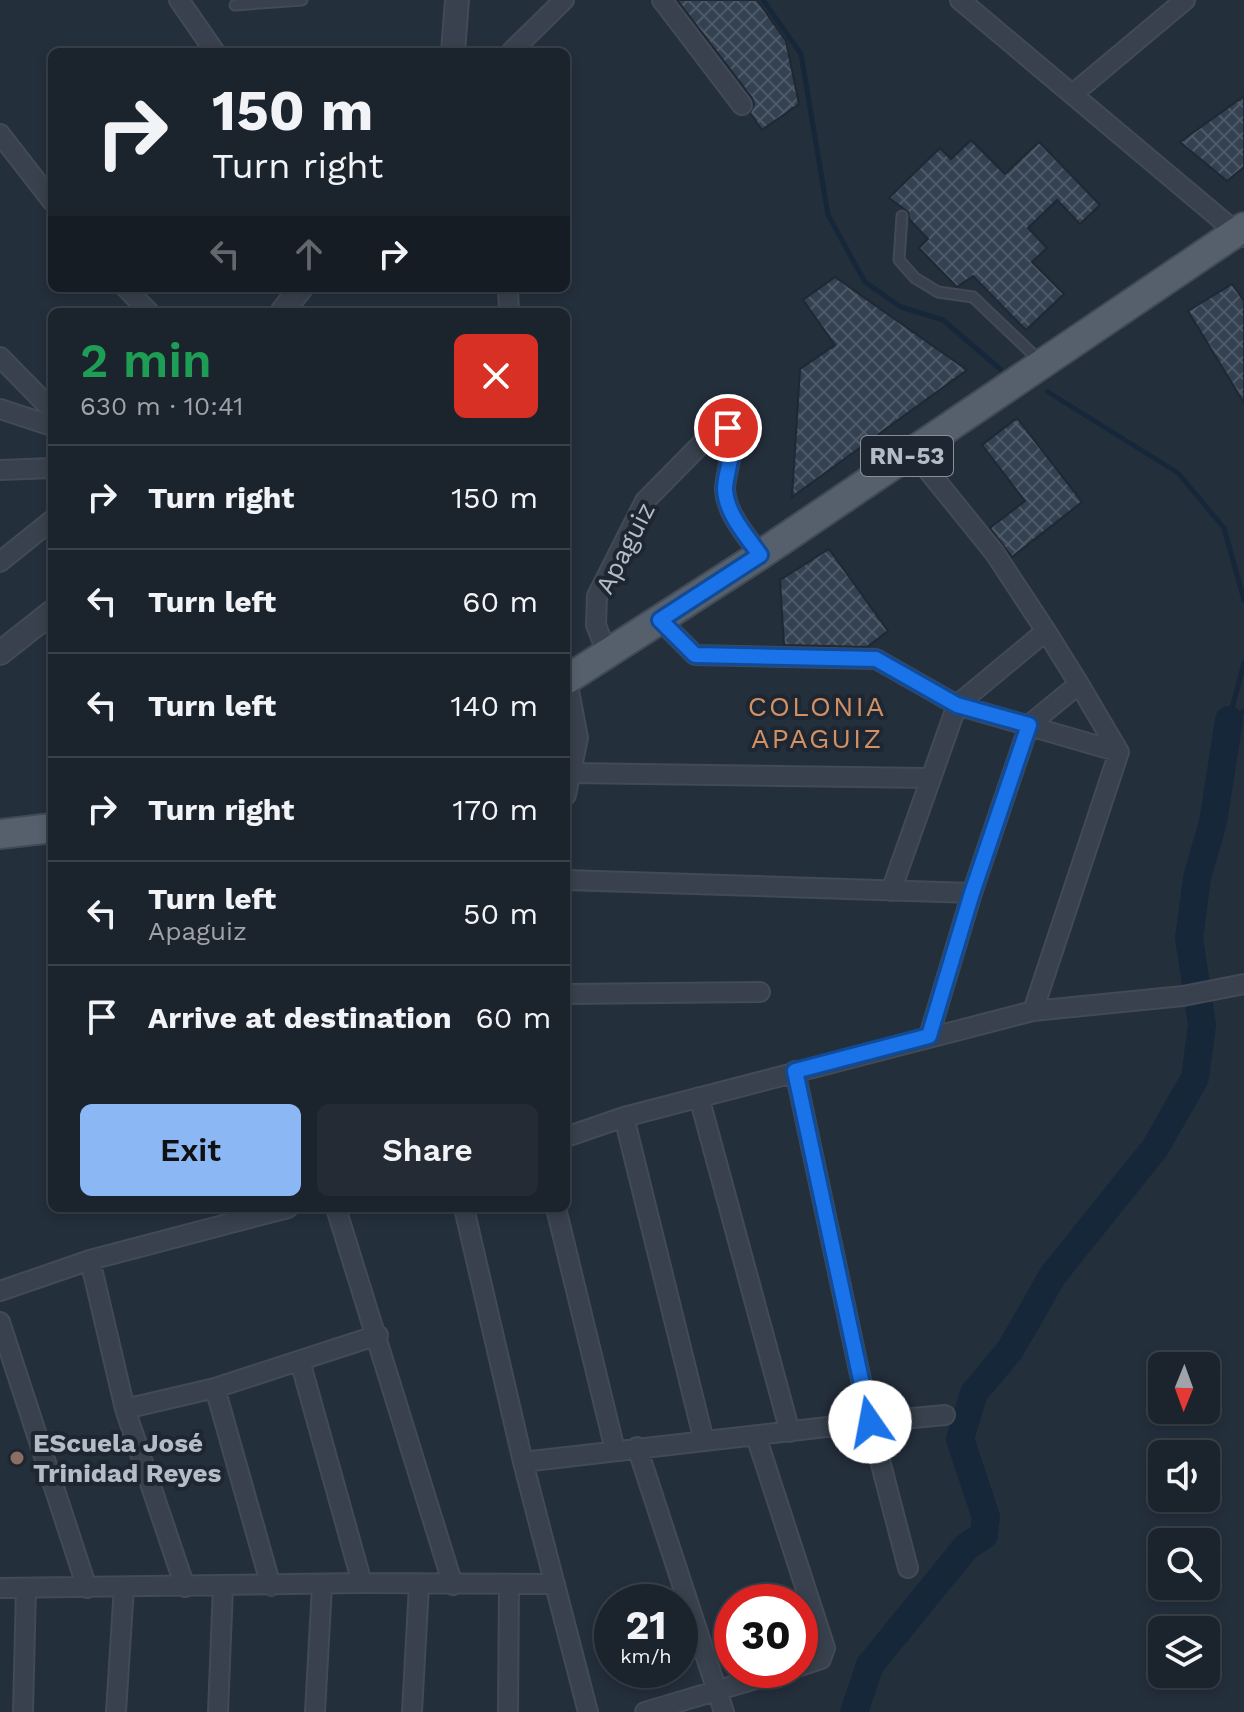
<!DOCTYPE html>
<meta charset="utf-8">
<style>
body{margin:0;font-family:"Work Sans",sans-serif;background:#242b35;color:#f1f3f6;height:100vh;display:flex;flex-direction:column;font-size:30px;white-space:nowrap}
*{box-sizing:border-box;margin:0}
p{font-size:26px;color:#a0a4aa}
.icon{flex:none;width:44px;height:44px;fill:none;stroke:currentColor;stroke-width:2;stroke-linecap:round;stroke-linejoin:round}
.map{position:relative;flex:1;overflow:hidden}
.panel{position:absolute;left:48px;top:308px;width:522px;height:904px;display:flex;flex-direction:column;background:#1b232d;border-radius:12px;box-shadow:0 4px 12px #0003,0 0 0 2px #394049}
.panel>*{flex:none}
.banner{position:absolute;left:48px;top:48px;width:522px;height:244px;border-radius:12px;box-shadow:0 4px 12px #0003,0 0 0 2px #394049;background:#1b232d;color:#f1f3f6;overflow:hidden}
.needle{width:52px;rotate:181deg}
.fabs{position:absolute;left:1148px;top:1352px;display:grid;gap:16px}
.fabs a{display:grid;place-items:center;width:72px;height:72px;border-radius:12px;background:#1b232d;box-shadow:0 4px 12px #0003,0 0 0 2px #394049;font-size:40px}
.speed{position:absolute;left:594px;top:1584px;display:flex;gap:16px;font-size:40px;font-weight:700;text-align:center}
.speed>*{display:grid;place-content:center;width:104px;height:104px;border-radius:50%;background:#1b232d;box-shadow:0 4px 12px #0003,0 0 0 2px #394049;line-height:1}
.speed small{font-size:20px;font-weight:400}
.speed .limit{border:12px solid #d22;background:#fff;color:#111}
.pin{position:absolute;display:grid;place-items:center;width:68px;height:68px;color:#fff;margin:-34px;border:4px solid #fff;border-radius:50%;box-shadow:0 2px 8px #0007}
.me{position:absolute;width:88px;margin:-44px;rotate:348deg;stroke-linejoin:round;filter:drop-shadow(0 0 6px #0008)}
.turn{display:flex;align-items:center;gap:28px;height:168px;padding:0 32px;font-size:36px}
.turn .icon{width:104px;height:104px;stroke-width:2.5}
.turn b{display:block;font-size:56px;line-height:68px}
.lanes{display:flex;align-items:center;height:76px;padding:0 32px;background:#0003;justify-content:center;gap:40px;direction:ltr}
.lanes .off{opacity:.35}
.round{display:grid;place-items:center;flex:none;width:84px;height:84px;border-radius:12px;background:#242b35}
.headline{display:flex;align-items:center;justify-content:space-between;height:136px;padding:0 32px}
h1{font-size:48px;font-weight:600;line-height:60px;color:#1e9e55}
.action{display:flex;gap:16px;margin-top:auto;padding:16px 32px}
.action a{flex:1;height:92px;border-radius:12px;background:#8bb8f5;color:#111;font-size:32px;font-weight:600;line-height:92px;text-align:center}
.action a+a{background:#242b35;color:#f1f3f6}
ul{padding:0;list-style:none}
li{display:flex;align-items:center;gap:24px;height:104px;padding:0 32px;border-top:2px solid #394049}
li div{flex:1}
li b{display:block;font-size:30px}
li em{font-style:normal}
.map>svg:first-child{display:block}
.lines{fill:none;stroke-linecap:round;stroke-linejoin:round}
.stream{stroke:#17273a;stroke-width:5}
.river{stroke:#17273a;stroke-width:28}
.building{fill:url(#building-cross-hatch);stroke:#1f2833;stroke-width:2}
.service-casing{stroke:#414a55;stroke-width:13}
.minor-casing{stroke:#414a55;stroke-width:22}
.tertiary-casing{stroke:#414a55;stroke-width:26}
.primary-casing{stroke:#414a55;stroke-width:32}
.service{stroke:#38414d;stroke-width:9}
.minor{stroke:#38414d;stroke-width:18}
.tertiary{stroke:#38414d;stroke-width:22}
.primary{stroke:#56606d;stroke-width:28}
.route-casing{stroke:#114b97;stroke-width:20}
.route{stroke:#1a73e8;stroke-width:14}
.education-dot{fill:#8d6e63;stroke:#1d2631;stroke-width:3}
.labels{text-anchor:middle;stroke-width:8;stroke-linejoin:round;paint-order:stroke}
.shield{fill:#1d2631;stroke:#878f9b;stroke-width:2}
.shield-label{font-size:24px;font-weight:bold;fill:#b4bcc8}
.street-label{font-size:26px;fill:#b4bcc8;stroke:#1d2631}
.poi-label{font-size:26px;font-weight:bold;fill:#b4bcc8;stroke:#1d2631;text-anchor:start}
.neighbourhood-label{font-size:28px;letter-spacing:2px;fill:#d29065;stroke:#1d2631}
</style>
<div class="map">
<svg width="1244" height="1712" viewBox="0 0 1244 1712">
<defs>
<pattern id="building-cross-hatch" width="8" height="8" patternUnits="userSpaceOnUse" patternTransform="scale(2)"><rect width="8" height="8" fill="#334150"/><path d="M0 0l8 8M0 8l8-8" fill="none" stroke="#4e5a68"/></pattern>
</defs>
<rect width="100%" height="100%" fill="#242f3c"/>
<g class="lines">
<path class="stream" d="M 763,0 L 801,54 L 828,215 L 865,282 L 901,307 L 943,320 L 1000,369
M 1048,392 L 1178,473 L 1224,528 L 1244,600
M 1229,720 L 1244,663
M 1229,720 L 1244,711"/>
<path class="river" d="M 854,1712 L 870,1665 L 966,1547 L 984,1535 L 986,1517 L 960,1439 L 974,1393 L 1010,1350 L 1053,1275 L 1155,1148 L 1195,1078 L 1202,1025 L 1189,938 L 1197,878 L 1213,822 L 1229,720"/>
</g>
<path class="building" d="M 677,0 L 757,0 L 786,41 L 799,104 L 762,130 L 750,113 L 754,104 L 752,98 Z
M 1244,96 L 1244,167 L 1227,181 L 1180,142 Z
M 971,140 L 1005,174 L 1039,142 L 1100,205 L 1080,224 L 1057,200 L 1028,228 L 1047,248 L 1032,262 L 1064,294 L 1026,330 L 973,276 L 957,287 L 919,248 L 928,239 L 909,219 L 908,212 L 889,198 L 940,148 L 951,159 Z
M 835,277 L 967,370 L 792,497 L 800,369 L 835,345 L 803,300 Z
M 1232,284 L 1244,301 L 1244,403 L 1188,311 Z
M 1017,418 L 1082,502 L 1012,557 L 990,528 L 1025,501 L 982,445 Z
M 829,549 L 888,631 L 867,647 L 784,645 L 780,580 Z"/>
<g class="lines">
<g class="service-casing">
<path id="service" d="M 235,5 L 302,0
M 902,216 L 899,260 L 915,278 L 938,292 L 973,297 L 1040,361"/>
</g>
<g class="minor-casing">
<path id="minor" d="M 179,0 L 215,52
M 662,0 L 742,105
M 960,0 L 1242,237
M 511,52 L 564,0
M 1074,93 L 1185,0
M 0,134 L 52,201
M 126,288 L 149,312
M 508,288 L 509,312
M 0,357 L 52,410
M 0,409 L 52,426
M 0,470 L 52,468
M 0,562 L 52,520
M 660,620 L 695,655 L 876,659 L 957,705 L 1119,752
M 607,653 L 596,625 L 597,596 L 645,501 L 718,427 L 728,428 C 739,442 725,472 725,489 C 726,514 747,536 760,555
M 573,773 L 929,778
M 566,795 L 578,738 L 567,680
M 566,880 L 972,893
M 891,891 L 957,705 L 1046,631 L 994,552 L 913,452
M 566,994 L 760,992
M 1033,1011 L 1119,752 L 1079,684
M 929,1036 L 972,893 L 1029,725 L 1079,684 L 1046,631
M 699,1097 L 790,1432
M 624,1117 L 704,1441
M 566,1137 L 624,1117 L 1033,1011 L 1183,996 L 1244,984
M 336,1208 L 453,1585
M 464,1208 L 523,1462 L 588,1712
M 556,1208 L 615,1450
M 90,1260 L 125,1409 L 185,1587
M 0,1291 L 90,1260 L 288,1208
M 0,1322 L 87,1588
M 300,1361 L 362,1583
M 215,1388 L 271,1586
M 125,1409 L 215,1388 L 378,1335
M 756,1436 L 825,1648 L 821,1659 L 800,1666
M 637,1447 L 724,1712
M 523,1462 L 870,1422 L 795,1071
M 908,1568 L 870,1422 L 945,1415
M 0,1588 L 362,1583 L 555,1584
M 23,1712 L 26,1588
M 116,1712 L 124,1587
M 218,1712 L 223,1587
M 315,1712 L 322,1586
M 412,1712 L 419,1585
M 508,1712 L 509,1585
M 645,1712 L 786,1670"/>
</g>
<g class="tertiary-casing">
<path id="tertiary" d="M 453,52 L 457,0
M 282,312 L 301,288
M 0,653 L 52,612"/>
</g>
<g class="primary-casing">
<path id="primary" d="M 566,680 L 760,555 L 1244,227
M 0,834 L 52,828"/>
</g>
<use href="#service" class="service"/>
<use href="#minor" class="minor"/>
<use href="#tertiary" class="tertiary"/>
<use href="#primary" class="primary"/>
</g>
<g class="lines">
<g class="route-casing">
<path id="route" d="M 728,428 C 739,442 725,472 725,489 C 726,514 747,536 760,555 L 660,620 L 695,655 L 876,659 L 957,705 L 1029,725 L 972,893 L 929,1036 L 795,1071 L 870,1422"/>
</g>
<use href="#route" class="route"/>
</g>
<circle class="education-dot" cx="17" cy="1458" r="8"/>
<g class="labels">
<rect class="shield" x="861" y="436" width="92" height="40" rx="6"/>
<g class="shield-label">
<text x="907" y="464">RN-53</text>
</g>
<g class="street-label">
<text transform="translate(625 548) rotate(-63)" y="9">Apaguiz</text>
</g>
<g class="poi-label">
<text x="33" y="1452">EScuela José<tspan x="33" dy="30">Trinidad Reyes</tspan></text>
</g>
<g class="neighbourhood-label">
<text x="817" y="716">COLONIA<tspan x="817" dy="32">APAGUIZ</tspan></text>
</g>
</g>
</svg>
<div class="fabs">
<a><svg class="needle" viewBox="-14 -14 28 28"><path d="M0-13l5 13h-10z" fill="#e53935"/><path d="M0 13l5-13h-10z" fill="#a0a4aa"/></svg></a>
<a><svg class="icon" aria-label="sound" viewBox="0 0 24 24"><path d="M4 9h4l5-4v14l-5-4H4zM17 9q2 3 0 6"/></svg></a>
<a><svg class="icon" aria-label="search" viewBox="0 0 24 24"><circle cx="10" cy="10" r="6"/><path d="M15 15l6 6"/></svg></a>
<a><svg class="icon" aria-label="layers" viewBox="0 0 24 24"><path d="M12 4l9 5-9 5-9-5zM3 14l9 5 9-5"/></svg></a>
</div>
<div class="speed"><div>21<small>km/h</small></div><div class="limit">30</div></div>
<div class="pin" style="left:728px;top:428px;background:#d93025"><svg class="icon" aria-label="arrive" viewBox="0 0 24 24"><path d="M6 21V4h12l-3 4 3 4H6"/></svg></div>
<svg class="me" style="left:870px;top:1422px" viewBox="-20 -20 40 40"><circle r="19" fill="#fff"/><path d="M0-13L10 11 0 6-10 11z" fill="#1a73e8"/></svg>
<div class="banner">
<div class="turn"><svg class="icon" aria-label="right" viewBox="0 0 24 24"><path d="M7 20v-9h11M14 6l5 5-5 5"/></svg><div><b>150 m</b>Turn right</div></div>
<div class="lanes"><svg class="icon off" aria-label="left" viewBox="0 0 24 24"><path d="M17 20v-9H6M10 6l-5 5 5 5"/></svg><svg class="icon off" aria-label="ahead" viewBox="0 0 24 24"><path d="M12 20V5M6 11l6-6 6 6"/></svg><svg class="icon" aria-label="right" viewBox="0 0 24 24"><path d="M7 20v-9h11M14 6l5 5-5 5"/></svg></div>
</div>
<section class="panel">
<div class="headline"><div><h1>2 min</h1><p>630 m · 10:41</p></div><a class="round" style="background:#d93025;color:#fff"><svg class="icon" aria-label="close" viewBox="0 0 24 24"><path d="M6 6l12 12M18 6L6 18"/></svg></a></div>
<ul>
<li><svg class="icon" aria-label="right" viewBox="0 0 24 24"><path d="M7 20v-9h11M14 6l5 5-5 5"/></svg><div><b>Turn right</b></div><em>150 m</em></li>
<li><svg class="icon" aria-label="left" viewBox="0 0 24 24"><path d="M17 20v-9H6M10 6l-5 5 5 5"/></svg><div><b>Turn left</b></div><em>60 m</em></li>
<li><svg class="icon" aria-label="left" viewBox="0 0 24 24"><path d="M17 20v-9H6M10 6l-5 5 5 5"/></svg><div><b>Turn left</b></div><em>140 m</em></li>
<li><svg class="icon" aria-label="right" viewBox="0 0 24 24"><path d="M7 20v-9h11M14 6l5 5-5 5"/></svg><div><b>Turn right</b></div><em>170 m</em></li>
<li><svg class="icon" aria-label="left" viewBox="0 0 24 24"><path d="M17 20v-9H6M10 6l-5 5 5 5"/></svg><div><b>Turn left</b><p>Apaguiz</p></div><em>50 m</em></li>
<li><svg class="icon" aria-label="arrive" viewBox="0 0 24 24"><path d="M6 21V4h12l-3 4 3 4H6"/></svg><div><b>Arrive at destination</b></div><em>60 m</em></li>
</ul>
<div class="action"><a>Exit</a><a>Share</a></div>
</section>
</div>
